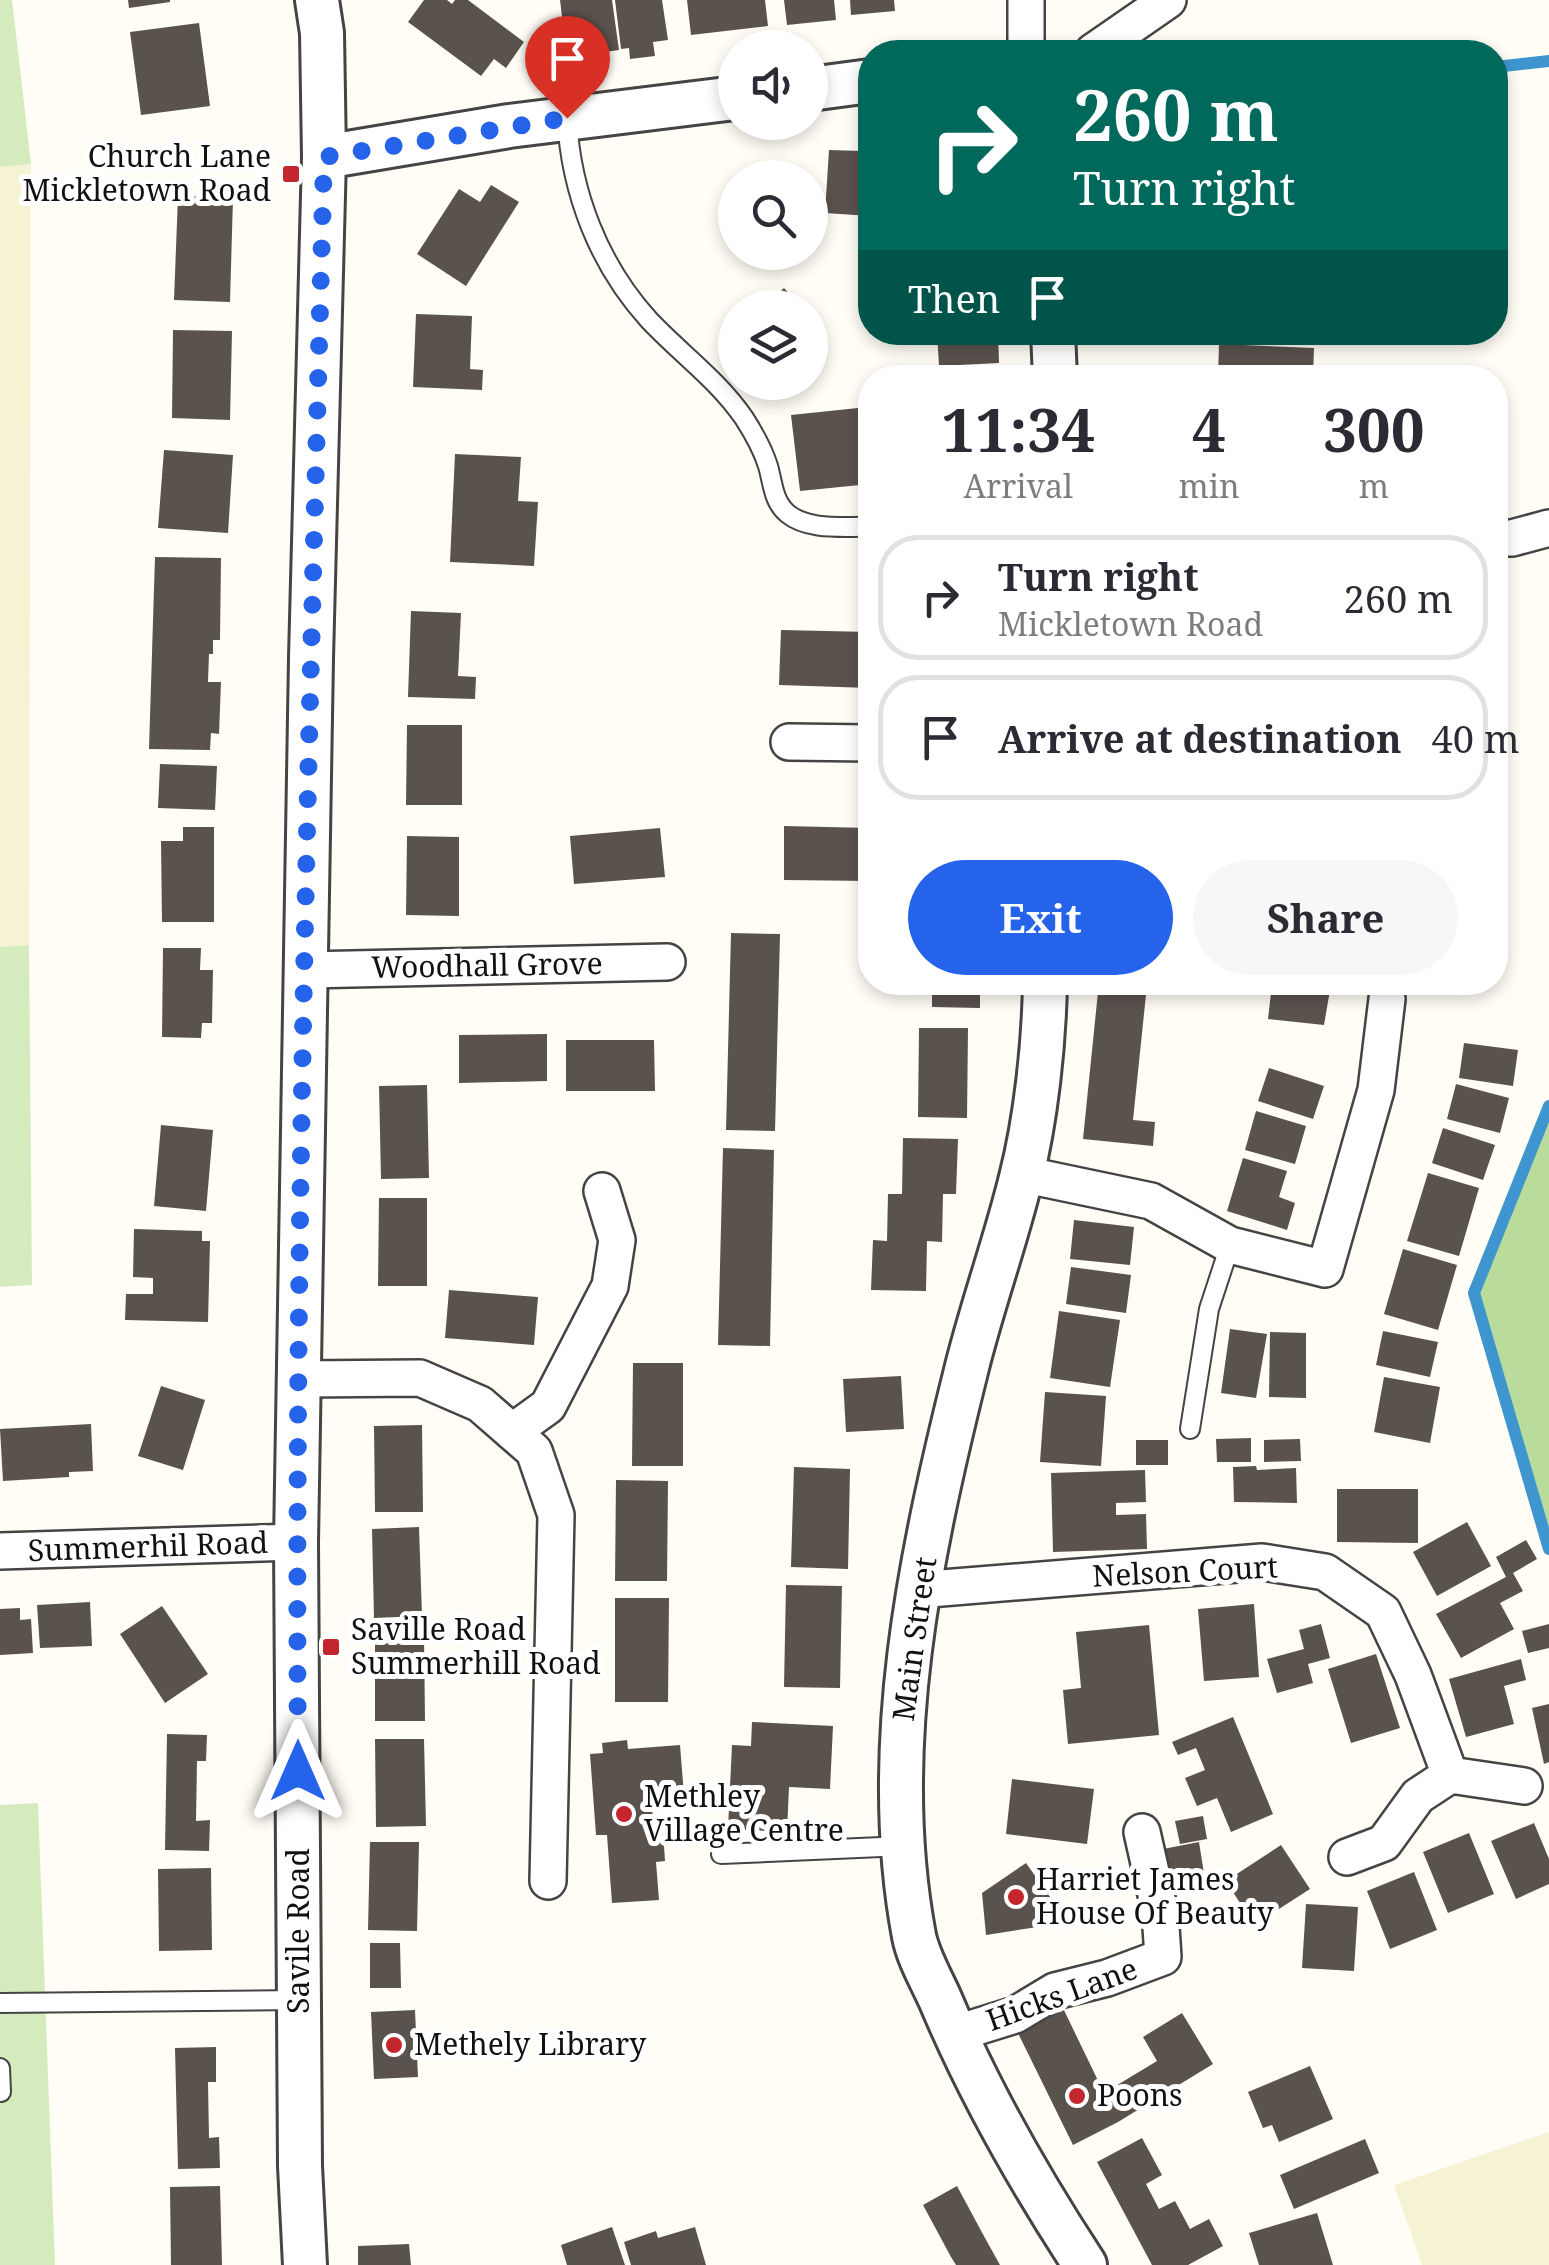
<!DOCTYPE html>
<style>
body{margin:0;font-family:"Noto Serif",serif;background:#f7f7f7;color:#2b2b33;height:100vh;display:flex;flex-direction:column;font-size:38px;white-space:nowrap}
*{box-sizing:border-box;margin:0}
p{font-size:32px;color:#7c7c81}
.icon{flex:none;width:55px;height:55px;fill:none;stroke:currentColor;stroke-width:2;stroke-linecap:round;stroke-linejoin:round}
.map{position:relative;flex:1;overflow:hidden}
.side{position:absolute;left:858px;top:365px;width:650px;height:630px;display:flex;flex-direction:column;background:#fff;border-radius:40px;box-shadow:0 5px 15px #0003}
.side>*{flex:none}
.banner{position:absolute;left:858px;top:40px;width:650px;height:305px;border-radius:40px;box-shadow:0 5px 15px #0003;background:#00695c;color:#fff;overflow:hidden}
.fabs{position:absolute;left:718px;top:30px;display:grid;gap:20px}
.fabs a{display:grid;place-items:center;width:110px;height:110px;border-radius:50%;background:#fff;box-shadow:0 5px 15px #0003;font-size:50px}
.pin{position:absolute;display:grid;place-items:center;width:85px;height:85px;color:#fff;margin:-102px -42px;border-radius:50% 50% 50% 0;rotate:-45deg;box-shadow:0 0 10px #0007}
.pin .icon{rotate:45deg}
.me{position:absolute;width:110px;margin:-55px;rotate:0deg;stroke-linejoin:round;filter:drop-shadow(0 0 8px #0008)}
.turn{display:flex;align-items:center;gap:35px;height:210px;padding:0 50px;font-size:45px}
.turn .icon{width:130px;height:130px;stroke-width:2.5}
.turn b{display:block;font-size:70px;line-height:85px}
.then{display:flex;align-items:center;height:95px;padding:0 50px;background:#0003;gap:20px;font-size:38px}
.eta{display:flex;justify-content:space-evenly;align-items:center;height:170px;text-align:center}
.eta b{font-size:60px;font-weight:700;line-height:70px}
.primary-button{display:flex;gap:20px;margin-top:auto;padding:20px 50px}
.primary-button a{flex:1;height:115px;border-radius:60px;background:#2563eb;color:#fff;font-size:40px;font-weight:700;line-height:115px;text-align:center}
.primary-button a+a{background:#f7f7f7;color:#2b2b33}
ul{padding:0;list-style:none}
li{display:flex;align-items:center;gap:30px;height:125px;margin:0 20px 15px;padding:0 30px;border:5px solid #e1e1e2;border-radius:40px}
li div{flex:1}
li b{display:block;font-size:38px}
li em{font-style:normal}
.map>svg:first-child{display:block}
.farmland{fill:#f6f3d4}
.green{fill:#d5ebbd}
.forest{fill:#b9dc9c}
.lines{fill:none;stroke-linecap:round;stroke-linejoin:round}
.stream{stroke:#3f96cf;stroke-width:12}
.building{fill:#5a524d}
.service-casing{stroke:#444;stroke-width:22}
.minor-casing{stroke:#444;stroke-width:40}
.tertiary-casing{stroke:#444;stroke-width:48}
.service{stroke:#fff;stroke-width:18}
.minor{stroke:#fff;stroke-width:35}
.tertiary{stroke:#fff;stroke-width:42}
.route{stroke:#2563eb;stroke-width:18;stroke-dasharray:0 32.4}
.poi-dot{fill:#c4262e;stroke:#fff;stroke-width:4}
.labels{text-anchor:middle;stroke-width:10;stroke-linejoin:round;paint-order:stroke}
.poi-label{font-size:30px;fill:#111;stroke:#fff;text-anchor:start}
.street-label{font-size:30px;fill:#111;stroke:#fff}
</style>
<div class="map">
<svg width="1549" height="2265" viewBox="0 0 1549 2265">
<rect width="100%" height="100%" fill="#fffdf5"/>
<path class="farmland" d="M 31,164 L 29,945 L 0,947 L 0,167 Z
M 1549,2132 L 1549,2265 L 1422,2265 L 1394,2185 Z"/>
<path class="green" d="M 0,0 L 12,0 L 31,164 L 0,167 Z
M 29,945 L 32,1285 L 0,1287 L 0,947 Z
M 38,1803 L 55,2265 L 0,2265 L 0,1805 Z"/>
<path class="forest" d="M 1549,1106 L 1549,1549 L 1474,1293 Z"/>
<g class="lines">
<path class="stream" d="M 1495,67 L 1549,61
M 1549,1106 L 1474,1293 L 1549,1549"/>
</g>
<path class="building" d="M 128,0 L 170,0 L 170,2 L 129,8 Z
M 424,0 L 447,0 L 452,4 L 455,0 L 468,0 L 524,42 L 506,68 L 494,59 L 481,76 L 408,22 Z
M 560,0 L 612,0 L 619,50 L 567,57 Z
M 615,0 L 662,0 L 668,40 L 653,42 L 655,56 L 630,59 L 629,48 L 621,49 Z
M 687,0 L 765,0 L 768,26 L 691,35 Z
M 784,0 L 834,0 L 836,20 L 787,25 Z
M 850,0 L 894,0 L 895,11 L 851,15 Z
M 199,23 L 210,106 L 141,115 L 130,32 Z
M 829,150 L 863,151 L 862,162 L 870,162 L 870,216 L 825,213 Z
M 491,185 L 519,202 L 466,286 L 417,254 L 459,189 L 480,202 Z
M 178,196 L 233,198 L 230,302 L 174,300 Z
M 784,288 L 802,308 L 763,308 Z
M 416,314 L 472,316 L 470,369 L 483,370 L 482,390 L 413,387 Z
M 173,330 L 232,331 L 230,420 L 172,418 Z
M 937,332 L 998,332 L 999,363 L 939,366 Z
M 1219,344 L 1314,348 L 1313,378 L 1218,378 Z
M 858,408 L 861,439 L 870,438 L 870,484 L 800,491 L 791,415 Z
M 164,450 L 233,455 L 228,533 L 158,528 Z
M 455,454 L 521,457 L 518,501 L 538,502 L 534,566 L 450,562 Z
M 155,557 L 221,558 L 220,640 L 213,640 L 213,654 L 209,654 L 208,682 L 221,682 L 219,734 L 211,733 L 210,750 L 149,749 Z
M 411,611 L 461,613 L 458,676 L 476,677 L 475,699 L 408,697 Z
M 781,630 L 870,632 L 870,688 L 779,685 Z
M 407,725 L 462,725 L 462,805 L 406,805 Z
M 160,764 L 217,766 L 215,810 L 158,808 Z
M 784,826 L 870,828 L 870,881 L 784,880 Z
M 183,827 L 214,827 L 214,922 L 162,922 L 161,841 L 183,841 Z
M 660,828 L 665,877 L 574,884 L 570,836 Z
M 407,836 L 459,837 L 459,916 L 406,915 Z
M 731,933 L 780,934 L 775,1131 L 726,1130 Z
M 163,948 L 201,948 L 200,970 L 213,970 L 212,1023 L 202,1023 L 201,1038 L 162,1037 Z
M 932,982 L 980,982 L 980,1008 L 932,1007 Z
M 1099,982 L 1147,985 L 1133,1120 L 1155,1122 L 1153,1146 L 1083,1139 Z
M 1272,984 L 1330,990 L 1324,1025 L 1268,1019 Z
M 919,1028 L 968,1028 L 967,1118 L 918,1117 Z
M 547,1034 L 547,1081 L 459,1083 L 459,1035 Z
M 566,1040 L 654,1040 L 655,1091 L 566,1091 Z
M 1464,1043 L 1518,1050 L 1513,1086 L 1459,1078 Z
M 1269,1068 L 1324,1086 L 1313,1119 L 1258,1101 Z
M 1456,1084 L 1509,1098 L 1500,1133 L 1447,1119 Z
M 427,1085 L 429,1178 L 381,1179 L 379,1086 Z
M 1256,1111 L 1306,1126 L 1295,1164 L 1245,1150 Z
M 161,1125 L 213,1130 L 206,1211 L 154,1206 Z
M 1443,1128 L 1495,1145 L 1483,1180 L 1432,1163 Z
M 903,1138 L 958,1139 L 956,1194 L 943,1194 L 942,1242 L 927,1241 L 926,1291 L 871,1290 L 873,1240 L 887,1241 L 888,1194 L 902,1194 Z
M 723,1148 L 774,1150 L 770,1346 L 718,1345 Z
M 1243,1158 L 1287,1171 L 1279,1197 L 1295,1203 L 1287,1230 L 1227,1211 Z
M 1428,1173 L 1479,1188 L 1459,1256 L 1407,1241 Z
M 379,1198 L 427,1198 L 427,1286 L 378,1286 Z
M 1074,1220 L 1134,1227 L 1130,1265 L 1070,1259 Z
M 134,1229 L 202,1231 L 202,1241 L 210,1241 L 208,1322 L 125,1320 L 126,1294 L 153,1294 L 153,1278 L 133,1277 Z
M 1403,1249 L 1457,1265 L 1438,1330 L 1384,1314 Z
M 1071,1267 L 1131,1275 L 1126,1313 L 1066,1304 Z
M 449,1290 L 538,1297 L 534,1345 L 445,1338 Z
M 1059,1311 L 1120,1320 L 1110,1387 L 1050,1378 Z
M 1230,1329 L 1267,1334 L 1256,1398 L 1221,1393 Z
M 1383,1331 L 1438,1342 L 1430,1377 L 1376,1365 Z
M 1270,1332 L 1306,1333 L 1306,1398 L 1269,1397 Z
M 633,1363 L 683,1363 L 683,1466 L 632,1466 Z
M 901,1376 L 904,1429 L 846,1432 L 843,1379 Z
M 1384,1377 L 1440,1387 L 1430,1443 L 1374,1432 Z
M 161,1386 L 205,1400 L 183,1470 L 138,1456 Z
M 1045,1392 L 1106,1396 L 1101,1466 L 1040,1462 Z
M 91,1424 L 93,1471 L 69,1472 L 69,1477 L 3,1481 L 0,1429 Z
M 422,1425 L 423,1512 L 375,1512 L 374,1426 Z
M 1251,1438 L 1251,1462 L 1217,1462 L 1216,1439 Z
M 1300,1439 L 1301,1461 L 1264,1462 L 1264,1440 Z
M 1136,1440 L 1168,1440 L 1168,1465 L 1136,1465 Z
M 1256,1466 L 1257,1470 L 1296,1468 L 1297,1503 L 1234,1502 L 1233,1467 Z
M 794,1467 L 850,1469 L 848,1569 L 791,1567 Z
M 1145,1470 L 1146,1502 L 1116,1503 L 1116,1515 L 1146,1514 L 1147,1549 L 1053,1552 L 1051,1473 Z
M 616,1480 L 668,1481 L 667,1581 L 615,1581 Z
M 1337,1489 L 1418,1489 L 1418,1543 L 1337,1542 Z
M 1467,1522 L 1491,1566 L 1437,1596 L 1413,1552 Z
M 419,1527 L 422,1616 L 374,1618 L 372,1529 Z
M 1526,1540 L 1537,1559 L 1513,1573 L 1523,1591 L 1500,1603 L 1514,1629 L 1461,1658 L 1436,1614 L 1506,1577 L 1496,1557 Z
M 786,1585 L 842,1586 L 840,1688 L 784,1687 Z
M 615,1598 L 669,1598 L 668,1702 L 615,1702 Z
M 90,1602 L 92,1646 L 40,1648 L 37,1605 Z
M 1254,1604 L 1259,1677 L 1204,1681 L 1198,1609 Z
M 162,1606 L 208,1674 L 165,1703 L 120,1634 Z
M 20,1608 L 20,1620 L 31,1619 L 33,1653 L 0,1655 L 0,1609 Z
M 1321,1624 L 1330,1658 L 1308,1664 L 1313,1683 L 1277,1693 L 1267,1659 L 1304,1649 L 1299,1630 Z
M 1549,1624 L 1549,1648 L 1528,1653 L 1522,1631 Z
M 1149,1625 L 1159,1735 L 1068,1744 L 1063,1690 L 1081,1688 L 1076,1632 Z
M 375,1635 L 424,1635 L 425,1721 L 375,1721 Z
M 1376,1654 L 1400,1728 L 1351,1743 L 1328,1669 Z
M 1521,1659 L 1526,1680 L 1504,1686 L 1514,1724 L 1466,1737 L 1449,1679 Z
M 1549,1704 L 1549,1762 L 1544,1764 L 1532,1708 Z
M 1233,1717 L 1273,1814 L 1231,1832 L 1217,1798 L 1197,1806 L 1185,1778 L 1205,1770 L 1196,1748 L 1178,1755 L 1172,1742 Z
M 752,1722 L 833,1726 L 830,1789 L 789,1787 L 787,1832 L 728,1829 L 732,1745 L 751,1746 Z
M 167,1734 L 207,1735 L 206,1761 L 197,1761 L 196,1821 L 210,1820 L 209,1851 L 165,1850 Z
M 375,1739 L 424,1739 L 426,1826 L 376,1827 Z
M 627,1740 L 628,1749 L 680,1745 L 684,1795 L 651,1797 L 654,1831 L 663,1831 L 665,1861 L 656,1862 L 659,1900 L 612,1903 L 607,1835 L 596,1835 L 590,1754 L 603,1753 L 602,1743 Z
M 1012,1779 L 1094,1789 L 1087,1844 L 1006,1834 Z
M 1203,1816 L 1207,1839 L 1180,1844 L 1175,1821 Z
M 1534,1823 L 1549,1859 L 1549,1884 L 1516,1899 L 1491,1841 Z
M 1469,1833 L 1494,1894 L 1448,1913 L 1423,1852 Z
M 370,1842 L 419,1842 L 417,1931 L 368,1930 Z
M 1199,1842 L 1205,1880 L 1169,1887 L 1163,1849 Z
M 1281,1845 L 1310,1889 L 1254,1925 L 1226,1881 Z
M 1026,1863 L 1053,1901 L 1041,1909 L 1044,1926 L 986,1935 L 982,1893 Z
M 211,1868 L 212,1950 L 159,1951 L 158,1869 Z
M 1414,1872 L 1437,1930 L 1390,1949 L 1367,1891 Z
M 1306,1904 L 1358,1907 L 1354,1971 L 1302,1968 Z
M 370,1943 L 400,1943 L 401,1988 L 370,1988 Z
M 1061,2004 L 1104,2093 L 1157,2061 L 1143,2037 L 1182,2013 L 1213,2064 L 1118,2122 L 1073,2145 L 1015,2027 Z
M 415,2010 L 418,2077 L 374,2079 L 371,2012 Z
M 216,2047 L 216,2082 L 208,2082 L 209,2138 L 219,2137 L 220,2168 L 178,2169 L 175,2048 Z
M 1310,2066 L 1333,2119 L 1279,2142 L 1272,2125 L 1263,2128 L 1248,2092 Z
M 1142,2138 L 1162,2175 L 1146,2184 L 1159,2209 L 1175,2201 L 1190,2229 L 1209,2219 L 1223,2246 L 1188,2265 L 1152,2265 L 1097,2162 Z
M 1365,2139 L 1379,2173 L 1294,2209 L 1280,2175 Z
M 220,2186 L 222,2265 L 171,2265 L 170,2187 Z
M 957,2186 L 985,2238 L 1000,2265 L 956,2265 L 951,2257 L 923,2205 Z
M 1317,2213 L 1333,2265 L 1259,2265 L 1249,2233 Z
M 612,2227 L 625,2265 L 567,2265 L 561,2245 Z
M 695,2227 L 706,2265 L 631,2265 L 624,2242 L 656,2231 L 658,2238 Z
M 409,2244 L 411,2265 L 358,2265 L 358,2246 Z"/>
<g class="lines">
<g class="service-casing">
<path id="service" d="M 567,119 C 571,193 599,265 649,320 C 681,354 717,379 744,418 C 753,432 763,450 768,466 C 773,483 773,502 788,514 C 809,531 845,526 870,527
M 1190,1429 L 1209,1309 L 1230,1245
M 721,1854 L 904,1846
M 0,2003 L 299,2000
M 0,2068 L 1,2092"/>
</g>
<g class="minor-casing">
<path id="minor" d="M 1026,0 L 1026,52
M 1093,52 L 1168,0
M 1495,538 L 1512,538 L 1549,528
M 789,742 L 870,743
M 306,970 L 667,962
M 1022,1174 L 1151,1201 L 1230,1245 L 1325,1269 L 1376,1090 L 1387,999
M 299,1379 L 420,1378 L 480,1404 L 534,1451 L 556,1515 L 548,1881
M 512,1432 L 548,1406 L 610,1286 L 617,1240 L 602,1191
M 0,1551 L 296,1542
M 917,1590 L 1262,1562 L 1325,1572 L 1383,1612 L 1413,1675 L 1450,1775
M 1347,1857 L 1384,1843 L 1418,1796 L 1450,1775 L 1524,1786
M 954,2034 L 1015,2015 L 1055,1991 L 1107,1978 L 1163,1957 L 1160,1912 L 1142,1832"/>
</g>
<g class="tertiary-casing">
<path id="tertiary" d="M 810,89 L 870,81
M 324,157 L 509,126 L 735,98
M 1053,332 L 1055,378
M 1045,982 C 1044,1044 1036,1119 1021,1178 C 1005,1244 981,1308 965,1375 C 920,1556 879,1750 914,1936 C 918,1957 931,1979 940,1999 C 979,2092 1030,2181 1085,2265
M 305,2265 L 300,2166 L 296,1542 L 311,658 L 324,157 L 322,33 L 317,0"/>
</g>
<use href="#service" class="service"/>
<use href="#minor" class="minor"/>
<use href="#tertiary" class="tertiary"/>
</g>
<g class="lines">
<path class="route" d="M 298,1771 C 294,1233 310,695 324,157 L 567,118"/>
</g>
<g class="poi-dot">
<rect x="281" y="164" width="20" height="20" rx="5"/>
<rect x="321" y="1637" width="20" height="20" rx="5"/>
<circle cx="624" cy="1814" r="10"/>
<circle cx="1016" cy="1897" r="10"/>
<circle cx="394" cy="2045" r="10"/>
<circle cx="1077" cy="2096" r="10"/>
</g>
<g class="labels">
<g class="poi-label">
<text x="271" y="167" text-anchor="end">Church Lane<tspan x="271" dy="34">Mickletown Road</tspan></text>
<text x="351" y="1640">Saville Road<tspan x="351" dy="34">Summerhill Road</tspan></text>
<text x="644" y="1807">Methley<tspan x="644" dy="34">Village Centre</tspan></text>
<text x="1036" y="1890">Harriet James<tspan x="1036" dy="34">House Of Beauty</tspan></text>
<text x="414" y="2055">Methely Library</text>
<text x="1097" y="2106">Poons</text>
</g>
<g class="street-label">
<text transform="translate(487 966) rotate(-1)" y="10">Woodhall Grove</text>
<text transform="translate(148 1547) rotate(-2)" y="10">Summerhil Road</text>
<text transform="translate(1185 1572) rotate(-3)" y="10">Nelson Court</text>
<text transform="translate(915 1639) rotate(-82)" y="10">Main Street</text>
<text transform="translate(299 1931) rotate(-90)" y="10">Savile Road</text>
<text transform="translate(1062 1995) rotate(-20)" y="10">Hicks Lane</text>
</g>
</g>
</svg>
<div class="fabs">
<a><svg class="icon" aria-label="sound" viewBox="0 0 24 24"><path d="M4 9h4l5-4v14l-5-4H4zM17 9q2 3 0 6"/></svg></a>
<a><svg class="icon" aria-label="search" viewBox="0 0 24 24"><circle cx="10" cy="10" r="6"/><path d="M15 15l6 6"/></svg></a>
<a><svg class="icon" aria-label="layers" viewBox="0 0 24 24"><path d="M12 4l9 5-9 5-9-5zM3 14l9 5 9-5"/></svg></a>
</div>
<div class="pin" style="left:567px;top:118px;background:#d93025"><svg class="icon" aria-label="arrive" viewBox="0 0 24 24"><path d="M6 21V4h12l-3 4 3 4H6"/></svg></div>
<svg class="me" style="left:298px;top:1771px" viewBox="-20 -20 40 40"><path d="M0-17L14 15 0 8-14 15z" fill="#2563eb" stroke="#fff" stroke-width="4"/></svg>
<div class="banner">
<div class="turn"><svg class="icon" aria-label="right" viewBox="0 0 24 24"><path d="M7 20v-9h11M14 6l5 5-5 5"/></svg><div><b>260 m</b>Turn right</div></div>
<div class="then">Then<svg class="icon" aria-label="arrive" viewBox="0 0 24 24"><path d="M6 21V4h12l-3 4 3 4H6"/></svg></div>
</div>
<section class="side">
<div class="eta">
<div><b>11:34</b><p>Arrival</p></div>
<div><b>4</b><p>min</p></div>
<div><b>300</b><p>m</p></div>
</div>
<ul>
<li><svg class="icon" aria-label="right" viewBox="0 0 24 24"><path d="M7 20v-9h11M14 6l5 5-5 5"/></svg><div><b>Turn right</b><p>Mickletown Road</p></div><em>260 m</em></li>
<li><svg class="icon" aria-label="arrive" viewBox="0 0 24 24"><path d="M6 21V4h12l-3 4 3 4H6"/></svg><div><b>Arrive at destination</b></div><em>40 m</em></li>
</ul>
<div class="primary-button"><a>Exit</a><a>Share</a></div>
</section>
</div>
